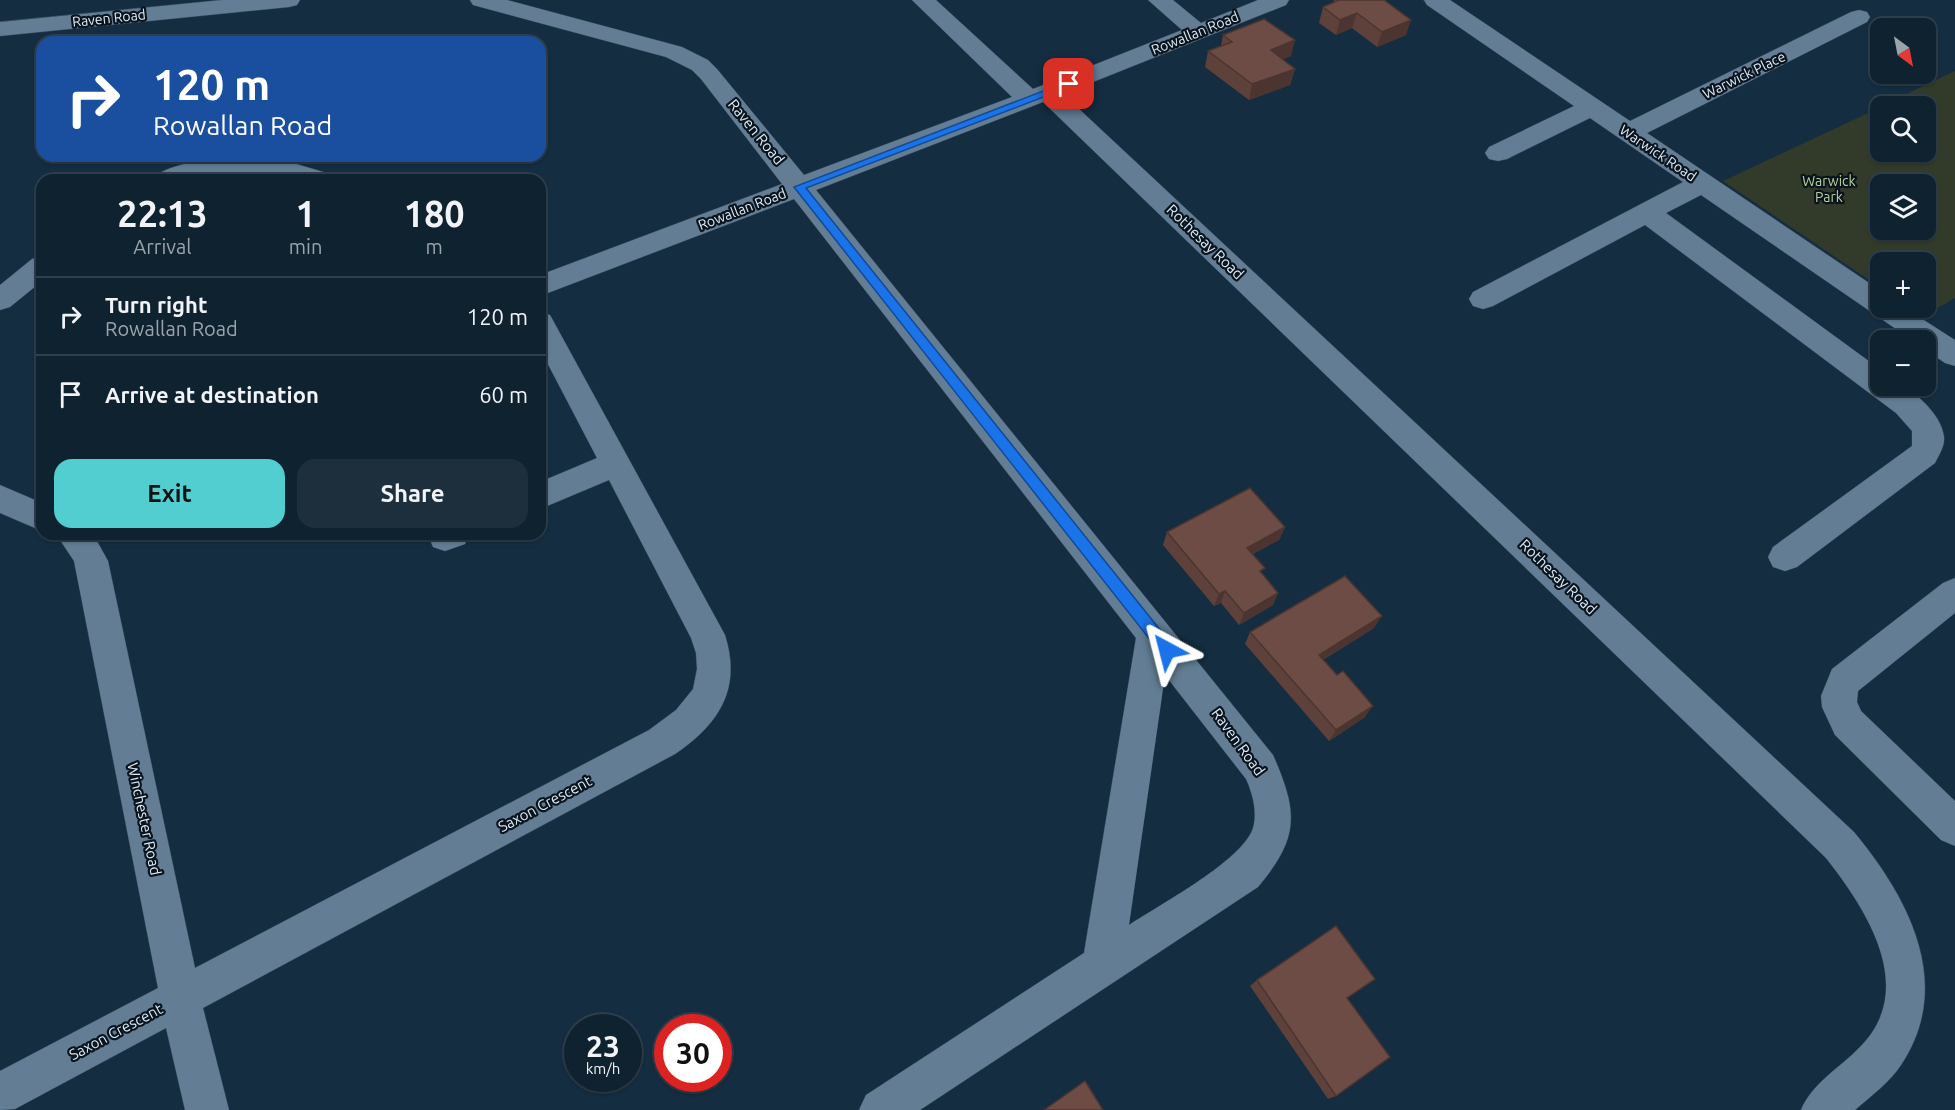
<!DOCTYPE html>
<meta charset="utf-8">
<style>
body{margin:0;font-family:Ubuntu,sans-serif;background:#1d2f3c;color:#f1f3f6;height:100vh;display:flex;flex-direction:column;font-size:22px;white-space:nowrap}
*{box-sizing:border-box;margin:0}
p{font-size:20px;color:#9ba4ab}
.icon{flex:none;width:33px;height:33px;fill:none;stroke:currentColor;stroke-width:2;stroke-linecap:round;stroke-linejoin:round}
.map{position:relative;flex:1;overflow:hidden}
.panel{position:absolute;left:36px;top:174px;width:510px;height:366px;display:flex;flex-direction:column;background:#0f2230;border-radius:18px;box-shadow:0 2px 4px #0004,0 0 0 2px #2f3f4c}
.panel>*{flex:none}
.guide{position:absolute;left:36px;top:36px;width:510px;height:126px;border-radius:18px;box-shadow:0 2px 4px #0004,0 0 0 2px #2f3f4c;background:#1a4fa0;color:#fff;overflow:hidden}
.needle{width:39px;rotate:148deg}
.controls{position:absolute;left:1870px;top:18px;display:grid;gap:12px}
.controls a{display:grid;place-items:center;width:66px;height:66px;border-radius:12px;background:#0f2230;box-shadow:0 2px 4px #0004,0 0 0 2px #2f3f4c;font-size:30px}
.speed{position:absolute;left:564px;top:1014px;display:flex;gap:12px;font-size:30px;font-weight:700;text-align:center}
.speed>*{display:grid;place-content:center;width:78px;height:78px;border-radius:50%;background:#0f2230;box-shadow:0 2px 4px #0004,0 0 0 2px #2f3f4c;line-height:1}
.speed small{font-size:15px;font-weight:400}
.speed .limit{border:9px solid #d22;background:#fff;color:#111}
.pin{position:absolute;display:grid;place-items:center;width:51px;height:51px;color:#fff;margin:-26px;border-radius:12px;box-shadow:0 3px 9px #0006}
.me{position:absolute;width:66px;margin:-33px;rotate:322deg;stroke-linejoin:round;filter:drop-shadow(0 0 4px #0008)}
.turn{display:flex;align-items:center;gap:21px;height:126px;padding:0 18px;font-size:27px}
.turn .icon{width:78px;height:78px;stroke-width:2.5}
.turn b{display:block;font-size:42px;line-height:51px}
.eta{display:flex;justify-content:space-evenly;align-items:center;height:102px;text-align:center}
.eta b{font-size:36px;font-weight:600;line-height:42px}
.primary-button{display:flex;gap:12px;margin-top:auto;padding:12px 18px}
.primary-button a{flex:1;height:69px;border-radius:18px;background:#52cdd0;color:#111;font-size:24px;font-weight:600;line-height:69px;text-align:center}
.primary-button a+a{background:#1d2f3c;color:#f1f3f6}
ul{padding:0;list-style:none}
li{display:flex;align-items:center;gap:18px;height:78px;padding:0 18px;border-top:2px solid #2f3f4c}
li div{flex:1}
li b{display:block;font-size:22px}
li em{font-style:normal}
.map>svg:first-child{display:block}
.green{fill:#323a29;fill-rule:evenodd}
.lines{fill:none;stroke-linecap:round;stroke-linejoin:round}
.minor-casing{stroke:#354859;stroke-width:1}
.minor{fill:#627d94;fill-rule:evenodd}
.wall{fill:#5d413a}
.shaded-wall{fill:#4c3530}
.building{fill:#6c4c44;stroke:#4c3530;stroke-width:1.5}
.route{fill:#1a73e8;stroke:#114b97;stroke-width:1.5}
.labels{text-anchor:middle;stroke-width:4.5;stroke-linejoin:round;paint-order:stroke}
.far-street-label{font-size:14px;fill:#deedfa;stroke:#0a141d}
.far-park-label{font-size:14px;fill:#bbd29e;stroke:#0a141d}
.street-label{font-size:15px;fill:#deedfa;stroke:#0a141d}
</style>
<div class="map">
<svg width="1955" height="1110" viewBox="0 0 1955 1110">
<rect width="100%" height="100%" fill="#142d40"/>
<path class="green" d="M 1955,71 L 1955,298 L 1923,316 L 1910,308 L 1926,308 L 1926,262 L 1881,262 L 1881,288 L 1723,181 L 1881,107 L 1881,152 L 1926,152 L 1926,106 L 1881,106 ZM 1881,184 L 1926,184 L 1926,230 L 1881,230 Z"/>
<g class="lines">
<g class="minor-casing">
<path id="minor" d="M 222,0 L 300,0 L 297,5 L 289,7 L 0,36 L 0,22 Z
M 470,0 L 507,0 L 682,47 L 708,60 L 717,69 L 804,175 L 1012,97 L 912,0 L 936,0 L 1033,89 L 1182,30 L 1148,0 L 1173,0 L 1201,23 L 1258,0 L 1289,0 L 1286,5 L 1063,94 L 1854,832 C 1908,897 1955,984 1901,1065 C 1890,1082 1871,1096 1855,1110 L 1801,1110 C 1812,1083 1840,1068 1860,1047 C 1918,989 1867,910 1826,858 L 1043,102 L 816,190 L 1273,755 C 1298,812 1300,837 1258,887 L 920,1110 L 859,1110 L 866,1095 L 1084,953 L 1136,638 L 794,199 L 540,296 L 540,275 L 782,184 L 701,79 L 692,70 L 666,57 L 473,5 ZM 1165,675 L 1246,779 C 1253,794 1259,817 1251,833 C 1234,865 1161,904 1129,925 Z
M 1424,0 L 1450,0 L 1630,121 L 1851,12 L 1859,10 L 1867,12 L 1870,17 L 1867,22 L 1647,133 L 1881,291 L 1881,308 L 1905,308 L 1955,340 L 1955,366 L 1945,363 L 1926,350 L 1926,340 L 1912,340 L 1701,195 L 1666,213 L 1881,370 L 1881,386 C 1888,386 1898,384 1904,387 C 1920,396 1942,417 1944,437 C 1945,446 1939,455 1935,463 L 1797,567 L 1785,571 L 1773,567 L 1768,557 L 1773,547 L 1912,446 L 1912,431 L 1896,413 L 1645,225 L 1493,306 L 1483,309 L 1473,306 L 1469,299 L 1473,292 L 1683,182 L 1590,118 L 1507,159 L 1498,161 L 1489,159 L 1485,153 L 1489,147 L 1574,106 L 1427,5 Z
M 234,156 L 276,158 L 330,174 L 334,180 L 295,180 L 276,174 L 249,172 L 220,174 L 192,180 L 152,180 C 162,164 215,158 234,156 Z
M 42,256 L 42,281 L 10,307 L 0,310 L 0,285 L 32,259 Z
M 540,312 L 550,315 L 725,635 C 742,689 719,724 675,754 L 203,1008 L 229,1110 L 185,1110 L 166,1028 L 15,1109 L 0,1110 L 0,1071 L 158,988 L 74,561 L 56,534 L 93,534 L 108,561 L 195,968 L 649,730 L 676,710 L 693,689 L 697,669 L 696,653 L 691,638 L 609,480 L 540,509 L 540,482 L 597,458 L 540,349 Z
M 0,485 L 42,503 L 42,531 L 0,513 Z
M 430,534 L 469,534 L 465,544 L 445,551 L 433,547 L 429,537 Z
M 1955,578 L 1955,613 L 1858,691 L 1857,702 L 1861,711 L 1955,801 L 1955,846 L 1941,840 L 1835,735 L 1822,707 L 1821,696 L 1832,669 L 1943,583 Z"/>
</g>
<use href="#minor" class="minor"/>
</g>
<path class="wall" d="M 1334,0 L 1384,0 L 1406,35 L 1377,47 L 1352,28 L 1336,35 L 1319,23 L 1323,7 L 1333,3 Z
M 1223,35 L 1291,56 L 1282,59 L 1295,69 L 1290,85 L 1249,100 L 1205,67 L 1208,51 L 1221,46 Z
M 1285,527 L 1279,540 L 1253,554 L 1262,574 L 1278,593 L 1273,605 L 1239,625 L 1221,603 L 1214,606 L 1163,545 L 1167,532 Z
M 1374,628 L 1323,660 L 1365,717 L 1329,741 L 1245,644 L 1250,632 Z
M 1257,980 L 1347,998 L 1336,1096 L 1328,1099 L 1250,986 Z"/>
<path class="shaded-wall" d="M 1357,13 L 1352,28 L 1336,35 L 1340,20 Z
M 1411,20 L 1406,35 L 1377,47 L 1382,32 Z
M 1295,40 L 1291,56 L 1267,66 L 1271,50 Z
M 1295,69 L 1290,85 L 1249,100 L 1252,84 Z
M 1285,527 L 1279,540 L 1242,560 L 1247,548 Z
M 1225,591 L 1221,603 L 1214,606 L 1219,594 Z
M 1278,593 L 1273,605 L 1239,625 L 1244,613 Z
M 1382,616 L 1374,628 L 1312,666 L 1319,655 Z
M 1373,706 L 1365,717 L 1329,741 L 1336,730 Z"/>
<path class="building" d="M 1339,0 L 1384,0 L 1411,20 L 1382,32 L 1357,13 L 1340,20 L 1323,7 Z
M 1264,19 L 1295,40 L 1271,50 L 1295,69 L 1252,84 L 1208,51 L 1232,42 L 1223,35 Z
M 1250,488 L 1285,527 L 1247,548 L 1265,568 L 1260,571 L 1278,593 L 1244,613 L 1225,591 L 1219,594 L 1167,532 Z
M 1345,576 L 1382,616 L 1319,655 L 1337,675 L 1343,671 L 1373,706 L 1336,730 L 1250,632 Z
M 1336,926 L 1375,979 L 1347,998 L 1390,1057 L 1336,1096 L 1257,980 Z
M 1085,1081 L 1103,1110 L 1044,1110 Z"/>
<path class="route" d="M 1069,81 L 1074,84 L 1072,86 L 806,188 L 1173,646 L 1175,650 L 1173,655 L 1167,657 L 1162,655 L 794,187 Z"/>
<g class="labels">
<g class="far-street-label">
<text transform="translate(109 18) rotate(-6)" y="5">Raven Road</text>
<text transform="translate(1195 33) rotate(-22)" y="5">Rowallan Road</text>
<text transform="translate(1744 75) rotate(-26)" y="5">Warwick Place</text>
<text transform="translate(1658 153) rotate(34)" y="5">Warwick Road</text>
<text transform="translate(742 209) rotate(-21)" y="5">Rowallan Road</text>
</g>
<g class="far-park-label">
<text x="1829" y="186">Warwick<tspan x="1829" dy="16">Park</tspan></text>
</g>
<g class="street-label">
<text transform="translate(756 132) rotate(51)" y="5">Raven Road</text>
<text transform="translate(1205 242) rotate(44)" y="5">Rothesay Road</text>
<text transform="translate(1558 577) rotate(44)" y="5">Rothesay Road</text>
<text transform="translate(1238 742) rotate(54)" y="5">Raven Road</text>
<text transform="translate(545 804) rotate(-28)" y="5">Saxon Crescent</text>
<text transform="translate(144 819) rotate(78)" y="5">Winchester Road</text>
<text transform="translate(116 1032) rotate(-28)" y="5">Saxon Crescent</text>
</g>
</g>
</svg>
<div class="controls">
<a><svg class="needle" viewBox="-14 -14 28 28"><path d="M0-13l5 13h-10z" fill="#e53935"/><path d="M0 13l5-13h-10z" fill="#9ba4ab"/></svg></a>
<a><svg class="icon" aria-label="search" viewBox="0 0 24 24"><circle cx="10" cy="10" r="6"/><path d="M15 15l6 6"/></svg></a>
<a><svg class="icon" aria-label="layers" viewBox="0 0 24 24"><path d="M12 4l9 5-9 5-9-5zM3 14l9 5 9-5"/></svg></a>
<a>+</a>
<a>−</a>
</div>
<div class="speed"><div>23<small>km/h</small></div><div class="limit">30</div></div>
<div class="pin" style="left:1069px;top:84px;background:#d93025"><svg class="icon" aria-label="arrive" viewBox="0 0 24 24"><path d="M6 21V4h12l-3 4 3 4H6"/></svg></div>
<svg class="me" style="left:1167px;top:650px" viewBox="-20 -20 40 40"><path d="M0-17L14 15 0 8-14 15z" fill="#1a73e8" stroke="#fff" stroke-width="4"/></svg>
<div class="guide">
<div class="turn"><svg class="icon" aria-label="right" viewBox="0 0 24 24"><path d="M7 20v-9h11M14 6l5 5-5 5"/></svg><div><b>120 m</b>Rowallan Road</div></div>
</div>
<section class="panel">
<div class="eta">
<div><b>22:13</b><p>Arrival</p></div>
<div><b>1</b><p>min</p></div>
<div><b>180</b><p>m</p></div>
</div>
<ul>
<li><svg class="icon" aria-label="right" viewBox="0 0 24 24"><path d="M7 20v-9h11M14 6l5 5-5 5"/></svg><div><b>Turn right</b><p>Rowallan Road</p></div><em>120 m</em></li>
<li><svg class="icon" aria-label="arrive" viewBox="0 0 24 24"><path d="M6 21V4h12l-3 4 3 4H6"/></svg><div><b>Arrive at destination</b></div><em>60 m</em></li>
</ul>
<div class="primary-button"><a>Exit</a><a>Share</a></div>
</section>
</div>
